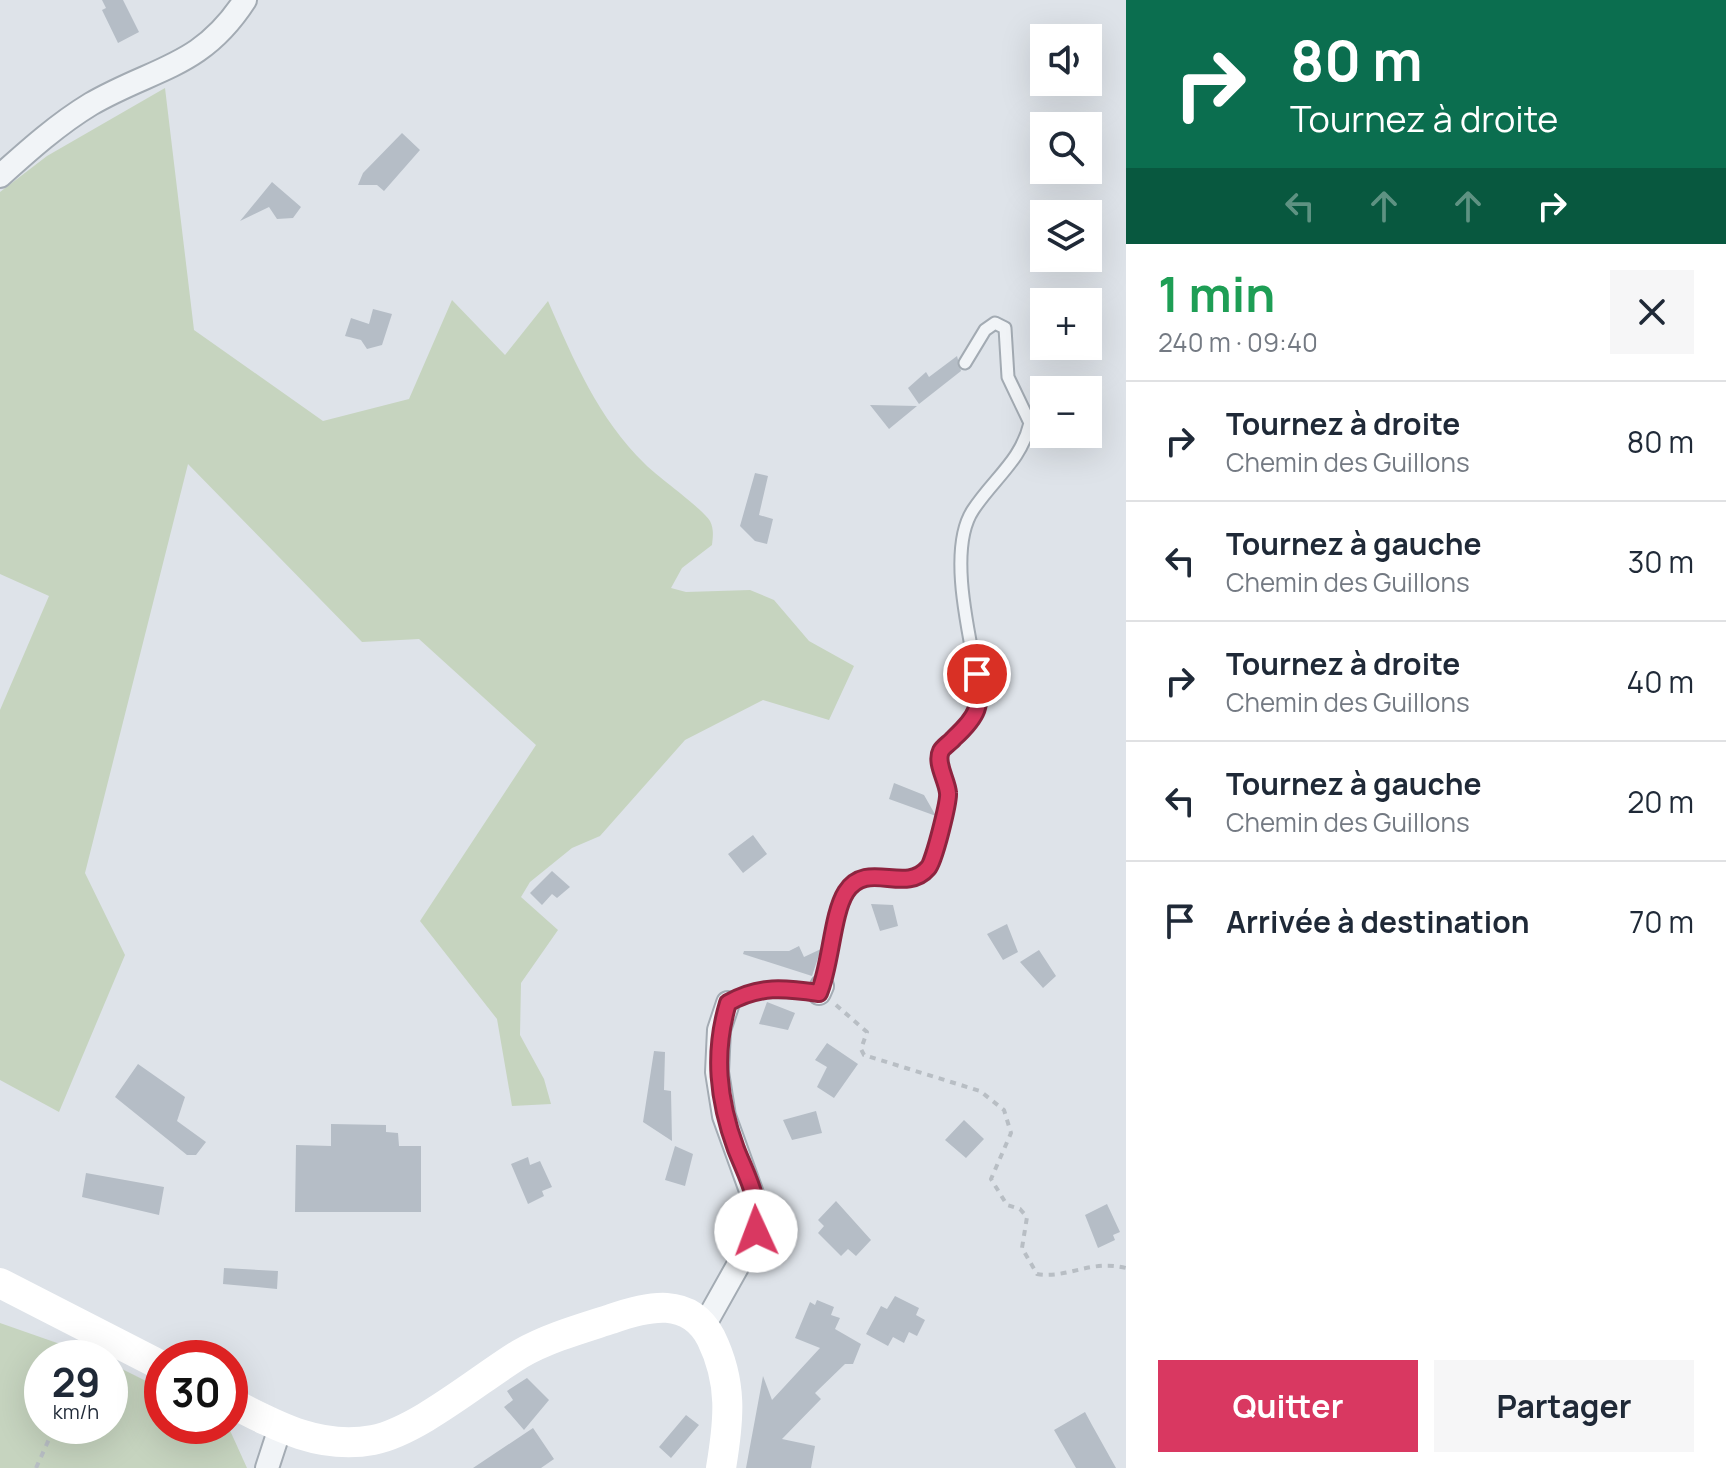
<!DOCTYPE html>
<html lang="fr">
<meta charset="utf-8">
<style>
body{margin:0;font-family:Manrope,sans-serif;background:#f6f6f7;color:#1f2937;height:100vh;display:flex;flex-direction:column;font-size:30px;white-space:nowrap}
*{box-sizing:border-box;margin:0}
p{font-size:26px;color:#747a83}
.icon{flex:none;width:44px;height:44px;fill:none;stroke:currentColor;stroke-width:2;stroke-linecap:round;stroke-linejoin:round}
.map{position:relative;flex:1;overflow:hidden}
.details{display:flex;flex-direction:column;background:#fff;width:600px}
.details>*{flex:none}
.banner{background:#0b6e4f;color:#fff;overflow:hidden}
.buttons{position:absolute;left:1030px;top:24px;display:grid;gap:16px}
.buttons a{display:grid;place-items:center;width:72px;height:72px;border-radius:0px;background:#fff;box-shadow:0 8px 32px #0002;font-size:40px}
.speed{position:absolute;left:24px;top:1340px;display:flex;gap:16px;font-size:40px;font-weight:700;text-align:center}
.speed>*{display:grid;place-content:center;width:104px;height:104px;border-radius:50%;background:#fff;box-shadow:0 8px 32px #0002;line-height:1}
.speed small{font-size:20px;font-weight:400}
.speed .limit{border:12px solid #d22;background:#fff;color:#111}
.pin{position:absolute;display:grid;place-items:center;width:68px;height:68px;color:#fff;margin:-34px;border:4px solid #fff;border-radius:50%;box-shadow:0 2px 8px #0007}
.me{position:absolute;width:88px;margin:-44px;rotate:358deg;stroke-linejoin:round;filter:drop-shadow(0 0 6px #0008)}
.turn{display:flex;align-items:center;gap:28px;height:168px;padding:0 32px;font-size:36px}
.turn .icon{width:104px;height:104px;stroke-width:2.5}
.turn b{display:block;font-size:56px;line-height:68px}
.lanes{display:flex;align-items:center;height:76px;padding:0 32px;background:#0003;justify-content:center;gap:40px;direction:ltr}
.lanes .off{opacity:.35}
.round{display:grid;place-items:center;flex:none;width:84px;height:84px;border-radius:0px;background:#f6f6f7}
.summary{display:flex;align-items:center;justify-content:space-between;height:136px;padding:0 32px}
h1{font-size:48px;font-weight:700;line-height:60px;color:#1e9e55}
.primary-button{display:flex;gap:16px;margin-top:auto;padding:16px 32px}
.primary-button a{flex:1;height:92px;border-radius:0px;background:#d93861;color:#fff;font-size:32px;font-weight:700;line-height:92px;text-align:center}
.primary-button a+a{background:#f6f6f7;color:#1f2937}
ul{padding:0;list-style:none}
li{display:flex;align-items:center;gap:24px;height:120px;padding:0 32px;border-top:2px solid #e0e1e3}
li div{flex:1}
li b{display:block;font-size:30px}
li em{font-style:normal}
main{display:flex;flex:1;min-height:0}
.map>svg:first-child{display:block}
.green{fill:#c6d4bf}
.building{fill:#b5bdc6}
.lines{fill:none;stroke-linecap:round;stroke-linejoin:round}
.lane-casing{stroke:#a3abb3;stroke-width:15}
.street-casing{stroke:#a3abb3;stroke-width:26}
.path{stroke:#b8bec4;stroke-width:4;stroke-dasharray:6 6;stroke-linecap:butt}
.lane{stroke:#f1f4f7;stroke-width:11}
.street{stroke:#f1f4f7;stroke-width:22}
.secondary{stroke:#fff;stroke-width:30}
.route-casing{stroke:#8d243f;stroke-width:20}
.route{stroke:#d93861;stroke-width:14}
</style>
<main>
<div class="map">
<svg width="1126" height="1468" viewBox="0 0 1126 1468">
<rect width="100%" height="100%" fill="#dee3e9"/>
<path class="green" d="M 165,88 L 194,330 L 323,421 L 409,399 L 452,300 L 505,355 L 548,301 C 574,361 598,418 645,464 C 659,478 702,508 710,521 C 714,529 713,536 712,545 L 682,568 L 671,588 L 686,592 L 750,590 L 774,600 L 809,641 L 854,666 L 829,720 L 763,700 L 685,740 L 600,836 L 572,848 L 530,882 L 521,897 L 558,930 L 521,983 L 520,1035 L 544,1079 L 551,1104 L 512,1106 L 497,1019 L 420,921 L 536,745 L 419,639 L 362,642 L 188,464 L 85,873 L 125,955 L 59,1112 L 0,1080 L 0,710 L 49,596 L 0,574 L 0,192 L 47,156 Z
M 0,1323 L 100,1358 L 42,1358 L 42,1426 L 110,1426 L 110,1363 L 162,1389 L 162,1426 L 228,1426 L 247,1468 L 0,1468 Z"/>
<path class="building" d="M 102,0 L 123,0 L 139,32 L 118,43 L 102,10 L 106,8 Z
M 402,133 L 420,150 L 384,191 L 377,185 L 358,185 L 363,173 Z
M 272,182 L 301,207 L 293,218 L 277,219 L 269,207 L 240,221 Z
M 373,309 L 392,314 L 382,345 L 367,349 L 361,340 L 345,336 L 351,318 L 369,324 Z
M 957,356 L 961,371 L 919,404 L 908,388 L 926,372 L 929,377 Z
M 870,405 L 917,406 L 889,429 Z
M 755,473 L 768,476 L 759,515 L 773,519 L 767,544 L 755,541 L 740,526 Z
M 894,783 L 924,795 L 936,816 L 889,799 Z
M 753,835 L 767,854 L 743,873 L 728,854 Z
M 552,871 L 570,887 L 557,898 L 552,894 L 542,905 L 530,893 Z
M 871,904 L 893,905 L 898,926 L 880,931 Z
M 1007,924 L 1018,952 L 1003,960 L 987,934 Z
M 799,946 L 804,957 L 821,949 L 812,976 L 743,954 L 744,951 L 789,951 Z
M 1039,950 L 1056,976 L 1043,988 L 1020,962 Z
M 767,1002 L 795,1013 L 788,1030 L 759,1024 Z
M 827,1043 L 858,1064 L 834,1098 L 817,1087 L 827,1067 L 815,1060 Z
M 654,1051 L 665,1052 L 664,1090 L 671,1091 L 672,1141 L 643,1122 Z
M 138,1064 L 185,1097 L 177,1121 L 206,1142 L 196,1155 L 187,1155 L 115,1097 Z
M 816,1111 L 822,1133 L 792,1140 L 783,1120 Z
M 964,1120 L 984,1139 L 966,1158 L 945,1140 Z
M 331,1124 L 386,1125 L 386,1132 L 398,1133 L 399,1146 L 421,1146 L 421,1212 L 295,1212 L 296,1145 L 331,1146 Z
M 675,1146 L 693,1154 L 685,1186 L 665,1180 Z
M 528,1157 L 530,1165 L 540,1161 L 552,1187 L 542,1191 L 544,1196 L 528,1204 L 511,1164 Z
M 86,1173 L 164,1187 L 159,1215 L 82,1197 Z
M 836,1201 L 871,1240 L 856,1256 L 848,1249 L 841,1256 L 818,1233 L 824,1226 L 818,1220 Z
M 1107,1204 L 1120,1232 L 1113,1235 L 1115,1240 L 1098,1248 L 1085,1215 Z
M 224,1268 L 278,1271 L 277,1289 L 223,1284 Z
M 895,1296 L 919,1308 L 916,1315 L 925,1320 L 917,1336 L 909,1332 L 904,1343 L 893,1337 L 888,1346 L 866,1334 L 881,1306 L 887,1309 Z
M 817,1300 L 834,1307 L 831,1315 L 840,1318 L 835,1329 L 861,1344 L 853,1364 L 845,1364 L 815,1393 L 821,1399 L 782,1439 L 815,1446 L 811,1468 L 746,1468 L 763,1376 L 772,1400 L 820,1348 L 795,1338 L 810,1302 L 815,1305 Z
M 527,1378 L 549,1400 L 524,1430 L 504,1407 L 513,1400 L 507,1391 Z
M 1085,1412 L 1092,1425 L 1116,1468 L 1076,1468 L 1054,1430 Z
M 686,1415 L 699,1425 L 671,1458 L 659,1447 Z
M 533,1428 L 554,1459 L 541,1468 L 473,1468 Z"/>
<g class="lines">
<g class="lane-casing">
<path id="lane" d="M 822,986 C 828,965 837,905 847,891 C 869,860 907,895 929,868 C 935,860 949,802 948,792 C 947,780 935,763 941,751 C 953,730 972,728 981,698 C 973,649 945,552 973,510 C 994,478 1021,461 1030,423 L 1008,377 L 1005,328 L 995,323 L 985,330 L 965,363
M 728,1003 C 759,985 785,988 819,993"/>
</g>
<g class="street-casing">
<path id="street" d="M 0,176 C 29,150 58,124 91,104 C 155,67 201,68 245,0
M 819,993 L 822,986
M 704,1326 L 750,1244 L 759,1213 L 724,1116 L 717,1072 L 719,1030 L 728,1003
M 267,1468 L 280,1428"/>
</g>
<path class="path" d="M 836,1005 L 867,1032 L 861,1049 L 864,1055 L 980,1091 L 1004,1110 L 1011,1133 L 991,1179 L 1007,1205 L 1020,1209 L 1027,1217 L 1022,1248 L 1037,1274 C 1068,1279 1090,1259 1126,1268
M 36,1468 L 55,1426"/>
<use href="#lane" class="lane"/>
<use href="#street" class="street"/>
<path class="secondary" d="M 0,1283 L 162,1366
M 230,1402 C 276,1426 320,1450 373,1440 C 418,1431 479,1379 520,1354 C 548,1338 580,1329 611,1319 C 648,1306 689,1296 711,1338 C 733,1383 729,1420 721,1468"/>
</g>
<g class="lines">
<g class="route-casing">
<path id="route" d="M 756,1231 C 761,1200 747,1177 736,1149 C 718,1100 713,1053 728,1003 C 759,985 785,988 819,993 C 831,965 832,914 846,892 C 867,859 905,895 928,868 C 934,862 949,801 948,793 C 947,780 935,763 941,751 C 943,747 951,742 954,738 C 978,716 982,706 977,674"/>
</g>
<use href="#route" class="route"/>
</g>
</svg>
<div class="buttons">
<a><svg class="icon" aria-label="sound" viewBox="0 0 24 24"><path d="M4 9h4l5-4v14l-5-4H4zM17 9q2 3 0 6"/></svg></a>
<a><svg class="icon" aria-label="search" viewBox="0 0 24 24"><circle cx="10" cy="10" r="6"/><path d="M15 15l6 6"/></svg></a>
<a><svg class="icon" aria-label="layers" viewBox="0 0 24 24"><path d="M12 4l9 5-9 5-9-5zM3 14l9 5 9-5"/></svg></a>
<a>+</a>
<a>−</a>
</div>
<div class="speed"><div>29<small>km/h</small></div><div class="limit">30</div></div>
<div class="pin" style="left:977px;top:674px;background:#d93025"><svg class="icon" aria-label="arrive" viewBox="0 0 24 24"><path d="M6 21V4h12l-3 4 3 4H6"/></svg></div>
<svg class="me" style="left:756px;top:1231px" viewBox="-20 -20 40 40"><circle r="19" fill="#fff"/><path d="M0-13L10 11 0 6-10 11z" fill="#d93861"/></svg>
</div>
<section class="details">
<div class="banner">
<div class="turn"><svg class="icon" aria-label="right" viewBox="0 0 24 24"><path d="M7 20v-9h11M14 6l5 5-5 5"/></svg><div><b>80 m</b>Tournez à droite</div></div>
<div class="lanes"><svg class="icon off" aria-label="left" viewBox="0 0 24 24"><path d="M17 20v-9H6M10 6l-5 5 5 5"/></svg><svg class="icon off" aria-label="ahead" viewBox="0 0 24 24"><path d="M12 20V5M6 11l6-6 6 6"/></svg><svg class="icon off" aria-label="ahead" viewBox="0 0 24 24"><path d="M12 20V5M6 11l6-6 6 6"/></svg><svg class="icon" aria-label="right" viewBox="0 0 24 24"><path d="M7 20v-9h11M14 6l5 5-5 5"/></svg></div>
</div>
<div class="summary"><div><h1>1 min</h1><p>240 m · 09:40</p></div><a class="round"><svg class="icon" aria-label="close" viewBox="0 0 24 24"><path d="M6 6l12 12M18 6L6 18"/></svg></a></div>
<ul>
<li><svg class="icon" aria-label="right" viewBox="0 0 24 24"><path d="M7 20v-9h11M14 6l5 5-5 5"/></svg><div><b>Tournez à droite</b><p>Chemin des Guillons</p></div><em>80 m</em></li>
<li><svg class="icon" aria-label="left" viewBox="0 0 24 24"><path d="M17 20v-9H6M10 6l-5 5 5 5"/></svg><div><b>Tournez à gauche</b><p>Chemin des Guillons</p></div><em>30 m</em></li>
<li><svg class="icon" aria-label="right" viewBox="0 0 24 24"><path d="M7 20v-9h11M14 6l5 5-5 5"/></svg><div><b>Tournez à droite</b><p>Chemin des Guillons</p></div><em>40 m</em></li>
<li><svg class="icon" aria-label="left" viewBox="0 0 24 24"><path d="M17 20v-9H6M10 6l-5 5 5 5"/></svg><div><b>Tournez à gauche</b><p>Chemin des Guillons</p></div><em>20 m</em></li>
<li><svg class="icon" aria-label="arrive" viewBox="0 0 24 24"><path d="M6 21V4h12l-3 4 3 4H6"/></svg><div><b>Arrivée à destination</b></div><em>70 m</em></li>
</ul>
<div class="primary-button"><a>Quitter</a><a>Partager</a></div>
</section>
</main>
